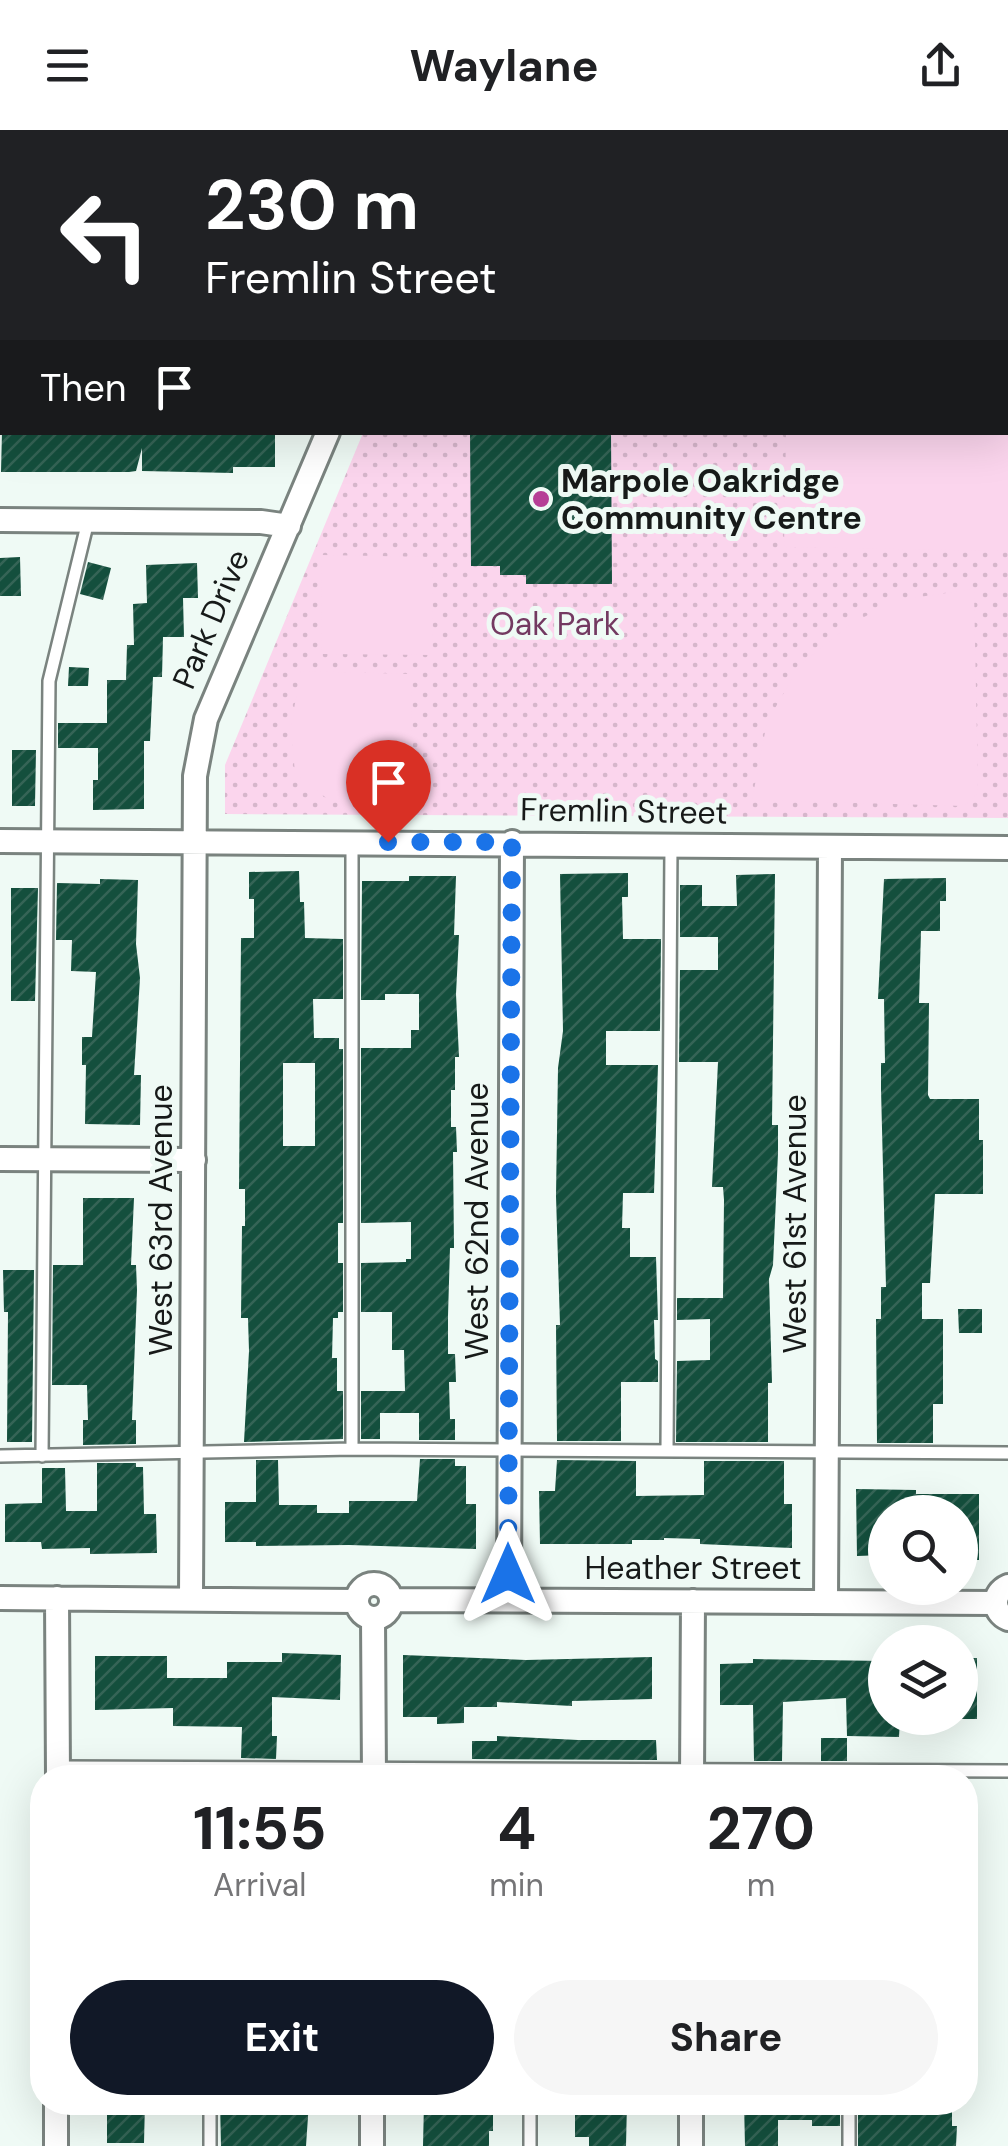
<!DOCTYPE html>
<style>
body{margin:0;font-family:"DM Sans",sans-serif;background:#f6f6f6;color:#202124;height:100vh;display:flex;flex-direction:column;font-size:38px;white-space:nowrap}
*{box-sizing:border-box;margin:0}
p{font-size:32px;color:#757577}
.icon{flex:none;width:55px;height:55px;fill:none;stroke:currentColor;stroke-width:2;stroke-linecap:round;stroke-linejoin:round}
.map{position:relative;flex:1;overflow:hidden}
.side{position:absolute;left:30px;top:1635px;width:948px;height:350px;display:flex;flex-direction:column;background:#fff;border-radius:40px;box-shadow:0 10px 40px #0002}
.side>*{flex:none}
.guide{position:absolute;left:0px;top:0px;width:1010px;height:305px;box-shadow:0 10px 40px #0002;background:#202124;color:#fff;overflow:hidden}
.controls{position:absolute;left:868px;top:1365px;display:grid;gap:20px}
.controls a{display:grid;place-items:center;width:110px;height:110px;border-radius:50%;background:#fff;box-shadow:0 10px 40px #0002;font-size:50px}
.pin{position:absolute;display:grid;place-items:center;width:85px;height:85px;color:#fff;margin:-102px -42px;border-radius:50% 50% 50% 0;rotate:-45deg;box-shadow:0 0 10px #0007}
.pin .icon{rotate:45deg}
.me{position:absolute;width:110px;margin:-55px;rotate:0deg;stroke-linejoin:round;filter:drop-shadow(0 0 8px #0008)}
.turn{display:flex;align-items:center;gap:35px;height:210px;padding:0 40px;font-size:45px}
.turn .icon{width:130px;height:130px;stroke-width:2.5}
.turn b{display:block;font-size:70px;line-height:85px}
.then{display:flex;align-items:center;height:95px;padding:0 40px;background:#0003;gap:20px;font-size:38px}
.eta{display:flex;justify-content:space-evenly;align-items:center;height:170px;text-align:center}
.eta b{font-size:60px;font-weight:700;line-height:70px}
.button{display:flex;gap:20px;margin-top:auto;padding:20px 40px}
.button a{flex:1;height:115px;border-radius:60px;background:#111827;color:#fff;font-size:40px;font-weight:700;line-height:115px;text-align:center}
.button a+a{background:#f6f6f6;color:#202124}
header{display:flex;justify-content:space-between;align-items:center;height:130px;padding:0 40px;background:#fff;font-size:45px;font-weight:700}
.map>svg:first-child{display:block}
.park{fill:url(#park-dots)}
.pitch{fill:#fbd5ed}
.building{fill:url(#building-hatch);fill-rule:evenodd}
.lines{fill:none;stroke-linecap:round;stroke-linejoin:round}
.service-casing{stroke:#7a837f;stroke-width:16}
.minor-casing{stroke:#7a837f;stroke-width:28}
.tertiary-casing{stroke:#7a837f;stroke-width:32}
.primary-casing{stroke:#d5d6d6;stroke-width:40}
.service{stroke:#fff;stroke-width:11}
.minor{stroke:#fff;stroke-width:22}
.tertiary{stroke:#fff;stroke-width:28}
.primary{stroke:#e5bcd7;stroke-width:35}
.route{stroke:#1a73e8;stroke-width:18;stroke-dasharray:0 32.4}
.poi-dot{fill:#b63f96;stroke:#effaf5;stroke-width:4}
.labels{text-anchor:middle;stroke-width:10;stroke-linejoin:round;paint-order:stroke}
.poi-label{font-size:32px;font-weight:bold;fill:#171a19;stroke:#effaf5;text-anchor:start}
.street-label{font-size:32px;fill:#171a19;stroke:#effaf5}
.park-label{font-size:32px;fill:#733961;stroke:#effaf5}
</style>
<header><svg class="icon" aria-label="menu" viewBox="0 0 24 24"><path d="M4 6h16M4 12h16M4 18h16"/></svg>Waylane<svg class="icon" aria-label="share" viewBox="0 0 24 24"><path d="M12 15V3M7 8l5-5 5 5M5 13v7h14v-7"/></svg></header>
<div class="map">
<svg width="1008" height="2016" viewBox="0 0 1008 2016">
<defs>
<pattern id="park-dots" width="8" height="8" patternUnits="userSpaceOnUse" patternTransform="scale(2.5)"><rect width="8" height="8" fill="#fbd5ed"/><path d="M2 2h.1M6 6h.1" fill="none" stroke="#d6b6cb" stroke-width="1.8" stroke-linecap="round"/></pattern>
<pattern id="building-hatch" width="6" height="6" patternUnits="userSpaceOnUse" patternTransform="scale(2.5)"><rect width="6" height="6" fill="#144f3d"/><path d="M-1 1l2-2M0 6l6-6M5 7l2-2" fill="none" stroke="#356456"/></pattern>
</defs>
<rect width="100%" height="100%" fill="#effaf5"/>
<path class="park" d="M 1008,178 L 1008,688 L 225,684 L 225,635 L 363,303 L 1008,302 Z"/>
<path class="pitch" d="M 1008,223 L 1008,421 L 784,417 L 786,303 L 1008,302 Z
M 322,425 L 433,427 L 432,525 L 321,524 Z
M 974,459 L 978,663 L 964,676 L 752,670 L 767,592 L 800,535 L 852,493 L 898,470 Z
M 301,541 L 411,544 L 412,675 L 384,677 L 329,670 L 295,644 L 291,595 Z"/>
<path class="building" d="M 2,302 L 275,302 L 275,337 L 233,337 L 233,343 L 142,341 L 142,318 L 136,341 L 129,342 L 1,342 Z
M 470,302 L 611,302 L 612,454 L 526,454 L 526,445 L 500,445 L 500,436 L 471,436 Z
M 20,427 L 21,466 L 0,466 L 0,428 Z
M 88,432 L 111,438 L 103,470 L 80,464 Z
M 197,433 L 198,468 L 183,468 L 184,507 L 163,507 L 162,547 L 153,547 L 150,611 L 144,611 L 144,679 L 93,680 L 93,650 L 98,650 L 98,618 L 58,618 L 58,593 L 107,593 L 107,550 L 126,550 L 127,515 L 134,515 L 133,474 L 147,473 L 146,435 Z
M 69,537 L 89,538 L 88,556 L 68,556 Z
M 12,620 L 36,620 L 35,676 L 12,676 Z
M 299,741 L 300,772 L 304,772 L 305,808 L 343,809 L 343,869 L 313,869 L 314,908 L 339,908 L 339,919 L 343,919 L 343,1093 L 338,1093 L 338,1133 L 343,1133 L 343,1182 L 338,1182 L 338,1188 L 333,1188 L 332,1228 L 337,1228 L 337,1261 L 343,1261 L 343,1309 L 244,1312 L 249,1221 L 248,1188 L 241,1188 L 242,1096 L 245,1096 L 245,1059 L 239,1059 L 241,808 L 254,808 L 254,769 L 249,769 L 249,742 ZM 283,933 L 315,933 L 315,1016 L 283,1016 Z
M 628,743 L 628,767 L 622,767 L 623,809 L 661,809 L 660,901 L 606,901 L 606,935 L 658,935 L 654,1063 L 623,1063 L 622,1098 L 630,1098 L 630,1127 L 656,1127 L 658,1190 L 654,1190 L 655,1229 L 658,1231 L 658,1252 L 621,1252 L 621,1311 L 557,1311 L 556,1195 L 560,1195 L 556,1066 L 558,938 L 563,901 L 560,744 Z
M 775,744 L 772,995 L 778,995 L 778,1023 L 773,1135 L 769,1149 L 772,1253 L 768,1253 L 768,1312 L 676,1312 L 677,1231 L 710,1230 L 710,1189 L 677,1190 L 677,1168 L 723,1168 L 724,1070 L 723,1057 L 712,1057 L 718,932 L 679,932 L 680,840 L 718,840 L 718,807 L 680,807 L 680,755 L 702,755 L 702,776 L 737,776 L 736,745 Z
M 409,746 L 456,746 L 454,805 L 459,805 L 456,864 L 459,927 L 455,927 L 455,960 L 451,960 L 451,997 L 456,997 L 457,1022 L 453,1022 L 454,1118 L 450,1118 L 448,1186 L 448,1224 L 455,1224 L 456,1252 L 449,1252 L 450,1289 L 455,1289 L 455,1310 L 419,1310 L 419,1283 L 380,1283 L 380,1309 L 361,1309 L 361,1261 L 405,1261 L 404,1220 L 392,1220 L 392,1182 L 361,1182 L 361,1133 L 406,1132 L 406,1129 L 411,1129 L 411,1092 L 361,1093 L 361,918 L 411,918 L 411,900 L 419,900 L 419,864 L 385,864 L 385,870 L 361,870 L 362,751 L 409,751 Z
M 946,748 L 946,771 L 940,771 L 940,801 L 921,801 L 919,873 L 929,873 L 928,965 L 930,969 L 979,969 L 979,1010 L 983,1010 L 983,1064 L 935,1064 L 930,1153 L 922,1153 L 922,1189 L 943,1189 L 943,1274 L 933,1274 L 933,1313 L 877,1313 L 876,1189 L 881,1189 L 881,1157 L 886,1157 L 881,959 L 881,933 L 885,933 L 884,869 L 878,869 L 884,749 Z
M 100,749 L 138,750 L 136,814 L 140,848 L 134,945 L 141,945 L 140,995 L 85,994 L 86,935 L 82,935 L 82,907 L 92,907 L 96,842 L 71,841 L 72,810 L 56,810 L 57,753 L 100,754 Z
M 11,758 L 38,758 L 35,871 L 11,871 Z
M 83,1068 L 134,1068 L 131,1135 L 136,1135 L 137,1160 L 132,1290 L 136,1290 L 136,1314 L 83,1315 L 83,1290 L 88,1290 L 87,1255 L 52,1255 L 53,1135 L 83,1135 Z
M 3,1140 L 34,1140 L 32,1312 L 7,1312 L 8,1182 L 4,1182 Z
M 958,1179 L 982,1179 L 982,1203 L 959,1203 Z
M 420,1329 L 455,1329 L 455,1336 L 466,1336 L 466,1374 L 476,1374 L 476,1419 L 349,1415 L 256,1416 L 256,1412 L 225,1412 L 225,1372 L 256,1372 L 256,1330 L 278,1330 L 279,1375 L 317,1375 L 317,1383 L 349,1383 L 349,1371 L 417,1371 Z
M 557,1330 L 636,1331 L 636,1366 L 704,1365 L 704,1331 L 784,1331 L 784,1374 L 792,1374 L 792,1418 L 700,1414 L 700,1409 L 664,1408 L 664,1410 L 632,1410 L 632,1414 L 540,1414 L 539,1361 L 555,1361 Z
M 97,1333 L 136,1333 L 136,1337 L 143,1337 L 144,1384 L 156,1384 L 157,1423 L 90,1424 L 90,1418 L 42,1419 L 41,1412 L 5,1412 L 5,1374 L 42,1373 L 42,1338 L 65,1338 L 66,1381 L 97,1381 Z
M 856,1359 L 916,1360 L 916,1364 L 979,1364 L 979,1430 L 960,1430 L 960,1382 L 885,1382 L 885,1425 L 857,1426 Z
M 282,1523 L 341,1525 L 340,1570 L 272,1567 L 272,1606 L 277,1606 L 276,1629 L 241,1628 L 242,1597 L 173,1596 L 173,1578 L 95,1580 L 95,1526 L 167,1526 L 167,1548 L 227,1548 L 227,1532 L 282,1532 Z
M 403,1525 L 526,1530 L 652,1527 L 652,1569 L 572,1571 L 572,1576 L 497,1572 L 497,1577 L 464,1577 L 464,1593 L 437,1594 L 437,1587 L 403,1587 Z
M 960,1528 L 977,1528 L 977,1589 L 960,1589 Z
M 753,1529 L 885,1531 L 885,1588 L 900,1588 L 899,1607 L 847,1606 L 846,1568 L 783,1572 L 782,1631 L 754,1631 L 753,1575 L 720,1575 L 720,1534 L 753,1533 Z
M 497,1606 L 578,1610 L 656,1610 L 657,1630 L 472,1629 L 472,1611 L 497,1611 Z
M 821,1608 L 847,1608 L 847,1631 L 821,1631 Z
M 107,1972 L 145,1972 L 144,2013 L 107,2013 Z
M 220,1972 L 309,1972 L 306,2016 L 221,2016 Z
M 424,1972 L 493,1972 L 493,2001 L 489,2001 L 489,2016 L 423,2016 Z
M 575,1972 L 627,1972 L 626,2016 L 589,2016 L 589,2007 L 575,2007 Z
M 744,1972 L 840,1972 L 840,1996 L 812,1996 L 812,1990 L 778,1990 L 778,2016 L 745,2016 Z
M 858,1972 L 952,1972 L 952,1996 L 957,1996 L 956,2016 L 858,2016 Z"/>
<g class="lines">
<g class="service-casing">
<path id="service" d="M 56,2 L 56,0
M 0,241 L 2,241
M 352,713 L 352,1319
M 667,1321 L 671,715
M 0,1326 L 352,1319 L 1008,1323
M 42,1326 L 49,551 L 88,391
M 58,1637 L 1008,1641
M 210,2016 L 210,1972
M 530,2016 L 530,1972
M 849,2016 L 849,1972"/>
</g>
<g class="minor-casing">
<path id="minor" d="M 0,390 L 261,392 L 289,396
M 0,711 L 1008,718
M 0,1029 L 194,1030
M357 1471a17 17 0 1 1 34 0a17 17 0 1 1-34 0Z
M 1008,1456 C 992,1463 992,1482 1008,1489
M 0,1468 L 357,1471
M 57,1468 L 58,1648
M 191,1468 L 195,646 L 206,589 L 328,302
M 391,1470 L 995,1473
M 509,1470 L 512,712
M 826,1471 L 830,717
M 373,1488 L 374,1648
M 692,1648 L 693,1471
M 56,2016 L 56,1972
M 372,2016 L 372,1972
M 691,2016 L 691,1972"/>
</g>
<g class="tertiary-casing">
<path id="tertiary" d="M 453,2 L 454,0"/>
</g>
<g class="primary-casing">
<path id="primary" d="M 0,72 L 2,72"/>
</g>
<use href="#service" class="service"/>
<use href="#minor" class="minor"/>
<use href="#tertiary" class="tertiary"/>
<use href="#primary" class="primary"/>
</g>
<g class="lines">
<path class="route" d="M 388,712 L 512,712 L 508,1444"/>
</g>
<circle class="poi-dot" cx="541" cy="369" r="10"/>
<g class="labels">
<g class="poi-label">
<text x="561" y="362">Marpole Oakridge<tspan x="561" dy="37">Community Centre</tspan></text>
</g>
<g class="street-label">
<text transform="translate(211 489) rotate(-67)" y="11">Park Drive</text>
<text transform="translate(624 681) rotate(1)" y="11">Fremlin Street</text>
<text transform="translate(161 1090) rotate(-90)" y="11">West 63rd Avenue</text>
<text transform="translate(477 1091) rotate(-90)" y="11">West 62nd Avenue</text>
<text transform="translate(795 1094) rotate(-90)" y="11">West 61st Avenue</text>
<text x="693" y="1449">Heather Street</text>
</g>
<g class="park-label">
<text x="555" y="505">Oak Park</text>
</g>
</g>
</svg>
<div class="controls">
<a><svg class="icon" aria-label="search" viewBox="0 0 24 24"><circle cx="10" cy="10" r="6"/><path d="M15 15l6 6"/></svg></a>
<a><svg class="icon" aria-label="layers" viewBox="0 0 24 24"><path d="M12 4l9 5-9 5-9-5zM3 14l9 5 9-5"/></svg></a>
</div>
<div class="pin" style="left:388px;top:712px;background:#d93025"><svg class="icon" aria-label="arrive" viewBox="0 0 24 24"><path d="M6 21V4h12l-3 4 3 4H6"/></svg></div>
<svg class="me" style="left:508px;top:1444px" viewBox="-20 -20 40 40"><path d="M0-17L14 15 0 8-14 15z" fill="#1a73e8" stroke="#fff" stroke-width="4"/></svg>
<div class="guide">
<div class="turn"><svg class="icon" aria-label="left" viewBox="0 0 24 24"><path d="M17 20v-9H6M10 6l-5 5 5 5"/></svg><div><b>230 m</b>Fremlin Street</div></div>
<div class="then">Then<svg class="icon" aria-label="arrive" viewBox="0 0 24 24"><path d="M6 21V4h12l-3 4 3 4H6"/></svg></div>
</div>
<section class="side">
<div class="eta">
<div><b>11:55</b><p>Arrival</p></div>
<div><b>4</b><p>min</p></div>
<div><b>270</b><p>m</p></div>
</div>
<div class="button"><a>Exit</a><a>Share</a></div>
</section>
</div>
